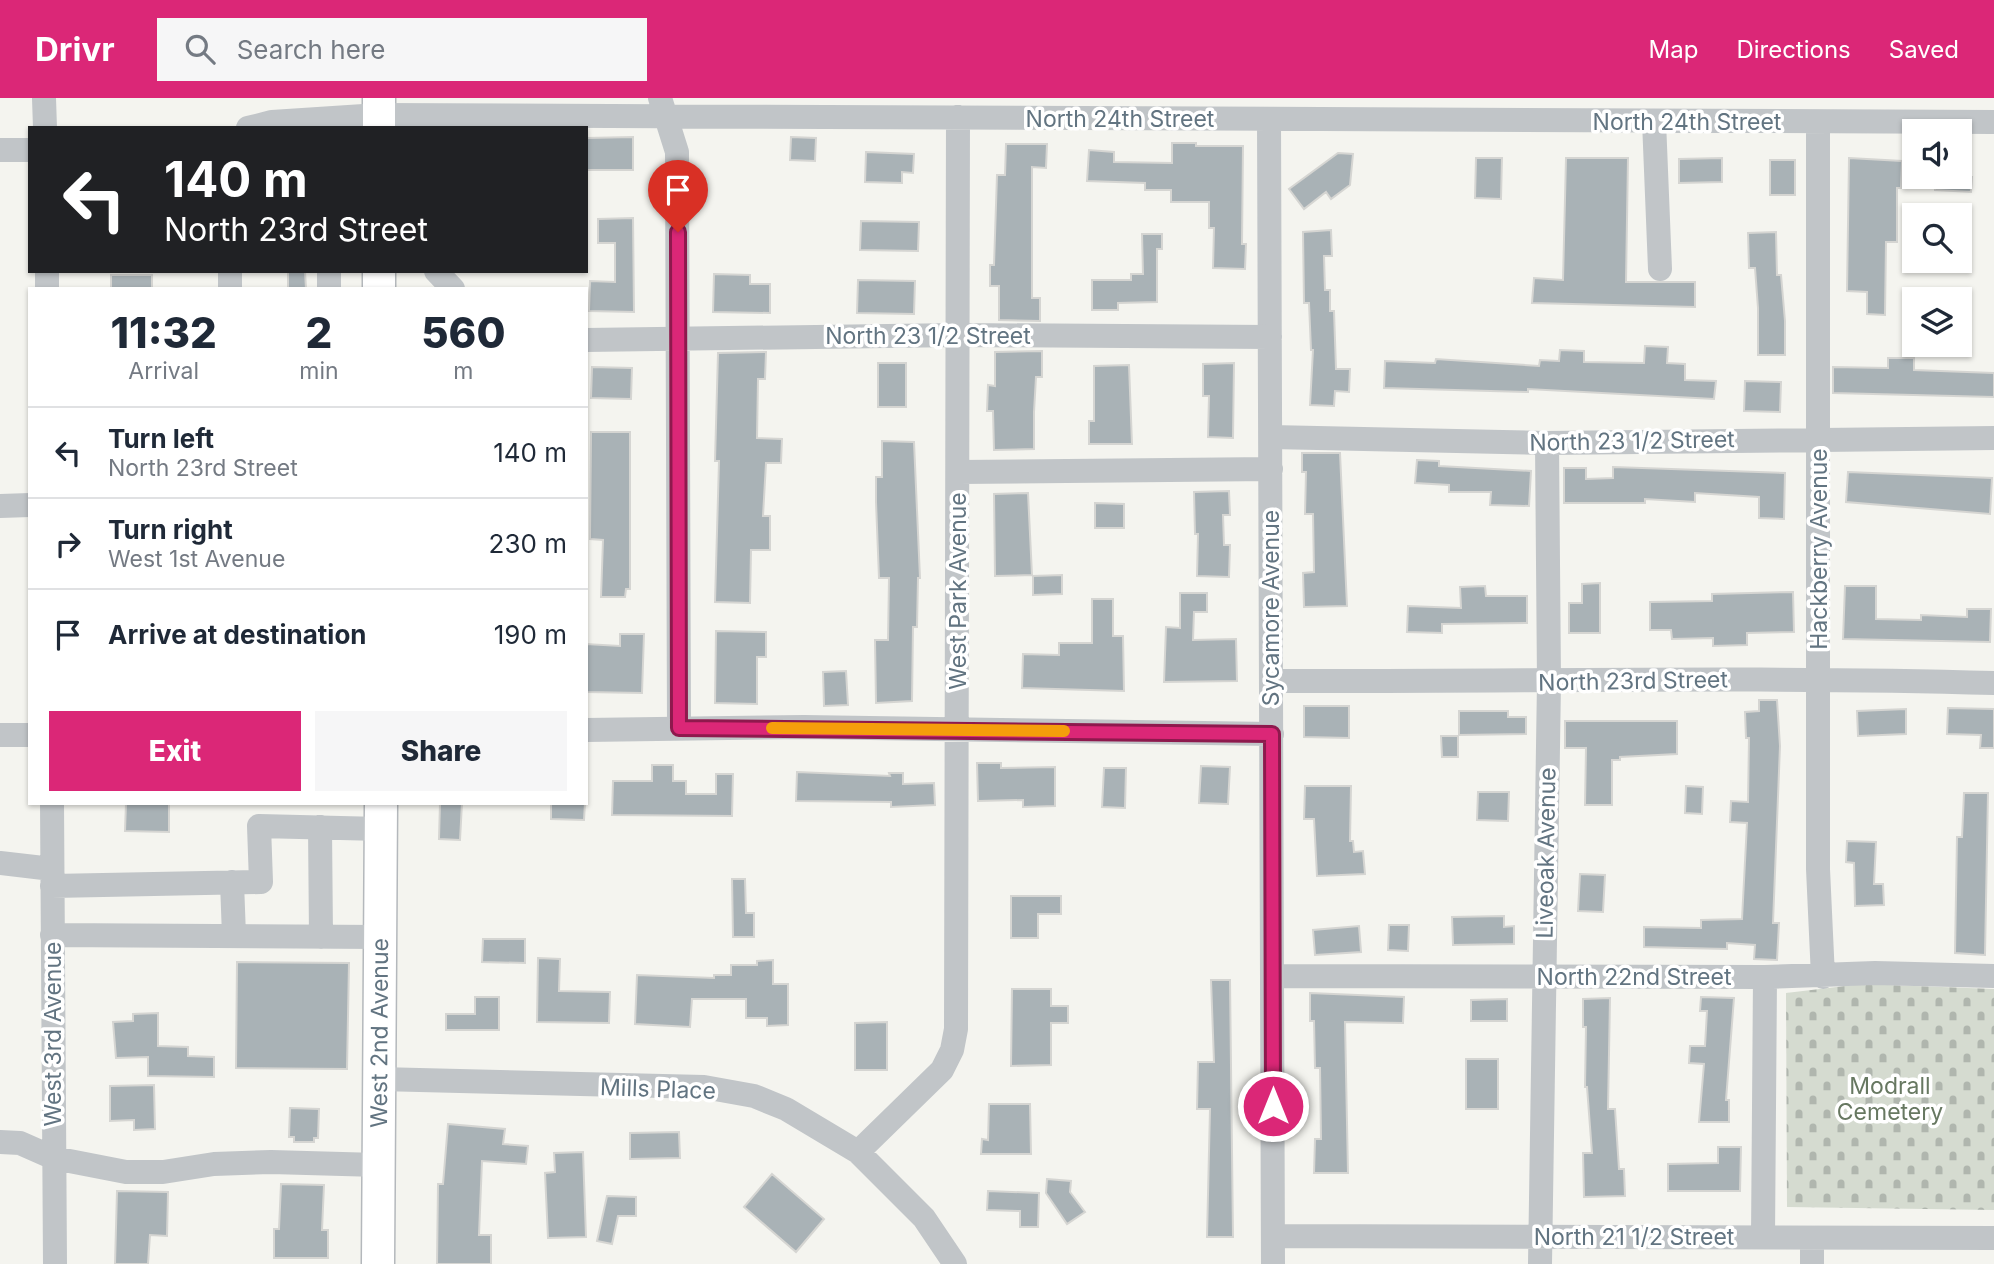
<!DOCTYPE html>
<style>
body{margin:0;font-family:Inter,sans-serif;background:#f6f6f7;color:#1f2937;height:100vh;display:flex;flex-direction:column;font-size:26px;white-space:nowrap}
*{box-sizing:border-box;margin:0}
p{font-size:23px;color:#747a83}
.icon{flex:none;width:38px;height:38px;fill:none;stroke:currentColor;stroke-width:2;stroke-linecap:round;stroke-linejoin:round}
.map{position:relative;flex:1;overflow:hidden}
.sheet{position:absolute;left:28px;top:189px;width:560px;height:518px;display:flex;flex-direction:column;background:#fff;border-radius:0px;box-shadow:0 2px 5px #0004}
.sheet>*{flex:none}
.banner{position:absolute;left:28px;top:28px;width:560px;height:147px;border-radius:0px;box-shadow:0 2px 5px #0004;background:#202124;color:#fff;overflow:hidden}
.controls{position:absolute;left:1902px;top:21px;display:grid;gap:14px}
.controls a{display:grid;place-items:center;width:70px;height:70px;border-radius:0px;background:#fff;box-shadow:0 2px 5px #0004;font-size:35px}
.pin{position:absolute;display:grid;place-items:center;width:60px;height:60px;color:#fff;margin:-72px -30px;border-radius:50% 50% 50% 0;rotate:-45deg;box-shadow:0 0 7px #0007}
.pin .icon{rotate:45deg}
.me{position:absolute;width:77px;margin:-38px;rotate:0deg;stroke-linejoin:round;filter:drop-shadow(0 0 5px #0008)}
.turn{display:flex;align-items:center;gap:24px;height:147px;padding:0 21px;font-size:32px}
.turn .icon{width:91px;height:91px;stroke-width:2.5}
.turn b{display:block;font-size:49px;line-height:60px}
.eta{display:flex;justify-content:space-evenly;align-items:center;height:119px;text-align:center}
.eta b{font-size:42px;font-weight:800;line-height:49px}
.action{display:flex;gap:14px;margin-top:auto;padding:14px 21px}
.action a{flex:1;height:80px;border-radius:0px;background:#db2777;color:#fff;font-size:28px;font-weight:800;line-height:80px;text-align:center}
.action a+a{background:#f6f6f7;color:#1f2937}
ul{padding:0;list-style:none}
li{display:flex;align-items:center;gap:21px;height:91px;padding:0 21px;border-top:2px solid #e0e1e3}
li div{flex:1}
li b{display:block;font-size:26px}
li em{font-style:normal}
header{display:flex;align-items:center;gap:42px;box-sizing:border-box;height:98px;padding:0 35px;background:#db2777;color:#fff}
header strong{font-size:33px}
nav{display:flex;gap:38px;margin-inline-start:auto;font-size:24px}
.search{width:490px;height:63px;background:#f6f6f7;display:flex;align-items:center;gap:18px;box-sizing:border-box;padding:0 24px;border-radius:0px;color:#747a83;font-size:26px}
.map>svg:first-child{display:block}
.cemetery{fill:url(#cemetery-stones)}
.building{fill:#a9b2b6;stroke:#d5d5d2;stroke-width:2}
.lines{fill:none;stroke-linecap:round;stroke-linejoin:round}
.major-casing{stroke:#b4b8bc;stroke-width:35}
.minor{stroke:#c1c5c8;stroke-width:24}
.major{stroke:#fff;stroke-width:32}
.route-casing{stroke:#8e194d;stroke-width:18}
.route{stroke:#db2777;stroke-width:12}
.slow{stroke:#f59e0b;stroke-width:12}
.labels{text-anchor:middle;stroke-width:7;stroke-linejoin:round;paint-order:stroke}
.street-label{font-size:23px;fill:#627481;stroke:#fff}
.park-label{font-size:23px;fill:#677861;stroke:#fff}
</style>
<header>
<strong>Drivr</strong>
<div class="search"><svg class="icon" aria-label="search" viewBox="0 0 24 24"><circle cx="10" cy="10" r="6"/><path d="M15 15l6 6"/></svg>Search here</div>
<nav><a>Map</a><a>Directions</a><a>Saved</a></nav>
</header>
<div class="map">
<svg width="1994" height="1166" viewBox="0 0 1994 1166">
<defs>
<pattern id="cemetery-stones" width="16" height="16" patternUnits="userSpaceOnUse" patternTransform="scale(1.75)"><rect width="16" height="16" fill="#d5dbd0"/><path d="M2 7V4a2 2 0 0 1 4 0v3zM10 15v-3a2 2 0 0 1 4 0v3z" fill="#b0b6ae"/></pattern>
</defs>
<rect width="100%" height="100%" fill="#f4f4ef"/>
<path class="cemetery" d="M 1862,886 L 1994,891 L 1994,1112 L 1787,1109 L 1786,895 Z"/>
<path class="building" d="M 633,39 L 633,72 L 587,72 L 586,40 Z
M 791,39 L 816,40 L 815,63 L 790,62 Z
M 1172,45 L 1196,45 L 1196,48 L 1243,48 L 1242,146 L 1246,146 L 1245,171 L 1213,170 L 1214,130 L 1209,130 L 1209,104 L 1171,104 L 1171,92 L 1145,92 L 1145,85 L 1087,83 L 1089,52 L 1114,54 L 1114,64 L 1172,65 Z
M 1006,46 L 1047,46 L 1046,70 L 1032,69 L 1032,200 L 1040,200 L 1040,223 L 999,222 L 999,188 L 990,188 L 990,167 L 994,167 L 997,77 L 1005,77 Z
M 866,54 L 914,56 L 913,75 L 902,74 L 902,85 L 865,84 Z
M 1338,55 L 1353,56 L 1350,87 L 1331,101 L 1326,94 L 1304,111 L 1289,91 Z
M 1476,60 L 1502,60 L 1501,101 L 1475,100 Z
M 1566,60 L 1628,60 L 1626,184 L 1695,184 L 1695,209 L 1532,205 L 1534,180 L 1563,182 Z
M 1722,60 L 1722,84 L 1679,85 L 1679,61 Z
M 1849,60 L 1902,63 L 1901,90 L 1897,90 L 1897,144 L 1886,144 L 1885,217 L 1867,216 L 1867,194 L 1847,193 Z
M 1770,62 L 1795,62 L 1795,97 L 1770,97 Z
M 1935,79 L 1972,79 L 1971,94 L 1935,92 Z
M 633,120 L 634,214 L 589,213 L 590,183 L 615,184 L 615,145 L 598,145 L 598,121 Z
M 861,123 L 919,124 L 918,153 L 860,152 Z
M 1331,132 L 1332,158 L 1324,158 L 1325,192 L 1330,192 L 1330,213 L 1334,213 L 1336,271 L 1350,271 L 1349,294 L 1335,293 L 1334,308 L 1310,307 L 1313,252 L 1311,252 L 1309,205 L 1304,205 L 1303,134 Z
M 1776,134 L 1777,177 L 1781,177 L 1785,223 L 1785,257 L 1758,257 L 1758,210 L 1755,170 L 1749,170 L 1748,135 Z
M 1142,136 L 1162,136 L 1162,151 L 1157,151 L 1157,204 L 1118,205 L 1118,212 L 1092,212 L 1092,182 L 1131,182 L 1131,176 L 1143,176 Z
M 288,173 L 305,173 L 306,191 L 288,191 Z
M 714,176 L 750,177 L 750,186 L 770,186 L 770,215 L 713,214 Z
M 111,177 L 152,177 L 152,191 L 111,191 Z
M 858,182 L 915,183 L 914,216 L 857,215 Z
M 1645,248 L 1668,249 L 1667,265 L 1685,266 L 1685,282 L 1716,283 L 1714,301 L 1528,291 L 1528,294 L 1384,290 L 1385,263 L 1435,265 L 1436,261 L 1539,268 L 1540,262 L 1559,263 L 1560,252 L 1584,253 L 1584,264 L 1644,265 Z
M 1042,253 L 1042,279 L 1036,279 L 1034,314 L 1034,351 L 994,352 L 993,313 L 987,313 L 988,287 L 995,288 L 995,254 Z
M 766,254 L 765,281 L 758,281 L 757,340 L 782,341 L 781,365 L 766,365 L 763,418 L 770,418 L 770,452 L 751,452 L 750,505 L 715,504 L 719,363 L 715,363 L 718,255 Z
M 1888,260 L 1914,260 L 1914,272 L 1994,275 L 1994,299 L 1833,295 L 1833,269 L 1888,270 Z
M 878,265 L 906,265 L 906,309 L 878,309 Z
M 1234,265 L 1233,340 L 1208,339 L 1209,298 L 1203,298 L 1203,266 Z
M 1129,267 L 1132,346 L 1089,346 L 1089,323 L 1094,323 L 1094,268 Z
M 592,269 L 632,270 L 631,301 L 591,300 Z
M 1745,283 L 1781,284 L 1780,314 L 1744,313 Z
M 591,334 L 630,334 L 630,491 L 626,491 L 625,499 L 601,499 L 603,442 L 590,441 Z
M 882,343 L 914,344 L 920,480 L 918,480 L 917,529 L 913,529 L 912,603 L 876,605 L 875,542 L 888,542 L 889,480 L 879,480 L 876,404 L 876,379 L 882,379 Z
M 1302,355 L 1340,355 L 1347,508 L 1304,509 L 1303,475 L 1314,474 L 1313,416 L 1305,416 L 1306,374 L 1302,374 Z
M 1417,362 L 1439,363 L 1439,368 L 1531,373 L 1529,408 L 1490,407 L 1491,394 L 1449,394 L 1449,387 L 1415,385 Z
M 1613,369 L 1785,375 L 1784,421 L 1759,420 L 1759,399 L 1695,395 L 1695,404 L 1645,401 L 1645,405 L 1564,405 L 1564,370 L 1586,370 L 1586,381 L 1613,380 Z
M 1848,374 L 1992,380 L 1990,416 L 1846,404 Z
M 1229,393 L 1230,417 L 1223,417 L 1224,447 L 1230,447 L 1229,479 L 1197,478 L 1198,436 L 1195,436 L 1194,394 Z
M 1028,395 L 1032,477 L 995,478 L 994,396 Z
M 1095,405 L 1124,406 L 1124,430 L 1095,430 Z
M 1062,477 L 1062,496 L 1033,497 L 1033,478 Z
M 1600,485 L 1600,535 L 1569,535 L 1569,505 L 1582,505 L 1582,486 Z
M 1485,488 L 1486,498 L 1527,498 L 1527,525 L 1442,526 L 1442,535 L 1407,534 L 1408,508 L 1461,510 L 1460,489 Z
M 1845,488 L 1876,488 L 1876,521 L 1921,522 L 1921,517 L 1967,519 L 1967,511 L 1991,511 L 1990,544 L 1843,541 Z
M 1793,494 L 1794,534 L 1747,535 L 1747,547 L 1713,548 L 1713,540 L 1672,541 L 1671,532 L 1650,532 L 1650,504 L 1712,503 L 1712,496 Z
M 1180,495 L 1207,495 L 1207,514 L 1194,514 L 1193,542 L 1236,541 L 1237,583 L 1164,584 L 1166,529 L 1180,530 Z
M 1092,501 L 1113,501 L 1113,538 L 1123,538 L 1124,593 L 1022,590 L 1023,556 L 1059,557 L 1059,545 L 1092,545 Z
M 716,533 L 766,534 L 766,559 L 757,559 L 757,606 L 715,605 Z
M 620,536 L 644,536 L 642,595 L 586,594 L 586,546 L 620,548 Z
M 846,573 L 848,607 L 824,608 L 823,574 Z
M 1759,602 L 1777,602 L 1780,648 L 1773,825 L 1779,825 L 1777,862 L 1754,861 L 1755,847 L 1727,845 L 1727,851 L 1644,849 L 1644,829 L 1701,830 L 1701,822 L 1742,821 L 1747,725 L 1730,724 L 1731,703 L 1748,704 L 1749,640 L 1746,640 L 1745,614 L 1759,613 Z
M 1304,608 L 1349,608 L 1349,640 L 1304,639 Z
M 1948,610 L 1994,611 L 1994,650 L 1980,650 L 1981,637 L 1947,636 Z
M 1906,611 L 1906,636 L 1858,638 L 1857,613 Z
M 1459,613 L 1508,613 L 1508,619 L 1526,619 L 1526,636 L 1459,637 Z
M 1565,623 L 1677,623 L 1677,656 L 1620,659 L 1620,662 L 1612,662 L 1612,707 L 1585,707 L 1586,650 L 1565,650 Z
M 1441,638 L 1458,638 L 1458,659 L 1442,659 Z
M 977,665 L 1001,665 L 1001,670 L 1055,669 L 1055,708 L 1023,709 L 1023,702 L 978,703 Z
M 652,667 L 673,667 L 673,683 L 686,683 L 686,696 L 716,696 L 716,676 L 733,676 L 732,718 L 612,717 L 613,683 L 652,683 Z
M 1201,668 L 1230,669 L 1228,706 L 1199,705 Z
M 1104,670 L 1126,670 L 1125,710 L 1102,709 Z
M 797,674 L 890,678 L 889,675 L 903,675 L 903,686 L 934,685 L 935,707 L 891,709 L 891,704 L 796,703 Z
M 1305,688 L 1351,688 L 1350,743 L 1353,743 L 1354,754 L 1363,753 L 1365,776 L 1317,778 L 1314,721 L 1304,721 Z
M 1686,688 L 1703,689 L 1702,716 L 1685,715 Z
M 1478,694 L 1509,694 L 1508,723 L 1477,722 Z
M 1964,695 L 1988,695 L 1985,857 L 1955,855 L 1957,739 L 1962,739 Z
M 126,705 L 169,705 L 169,734 L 125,733 Z
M 440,705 L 462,705 L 460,742 L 439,741 Z
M 551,705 L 585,705 L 584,722 L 551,721 Z
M 1847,743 L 1876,744 L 1874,786 L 1883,786 L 1884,807 L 1855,808 L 1854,765 L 1846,764 Z
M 1580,776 L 1605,777 L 1603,814 L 1578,813 Z
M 732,781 L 745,781 L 746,815 L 754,815 L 754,839 L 733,839 Z
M 1011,798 L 1061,798 L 1061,816 L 1038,816 L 1038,840 L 1011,840 Z
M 1504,818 L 1504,829 L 1514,828 L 1514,846 L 1453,847 L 1452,819 Z
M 1389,827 L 1409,827 L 1408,853 L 1388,852 Z
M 1359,828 L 1361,854 L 1315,857 L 1313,832 Z
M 483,841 L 525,841 L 525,865 L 482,864 Z
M 538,860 L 560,861 L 559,893 L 610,894 L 609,925 L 537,924 Z
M 773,862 L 773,886 L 788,886 L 788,927 L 767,928 L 767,920 L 746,920 L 746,901 L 692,901 L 690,929 L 635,926 L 637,877 L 714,880 L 714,877 L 731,877 L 731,867 L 757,867 L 757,863 Z
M 237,864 L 349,865 L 347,971 L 236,970 Z
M 1211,882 L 1230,882 L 1233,1139 L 1207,1139 L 1210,1011 L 1197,1011 L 1198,964 L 1214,964 Z
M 1012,891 L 1051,891 L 1051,908 L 1068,908 L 1068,925 L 1051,925 L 1051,967 L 1011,968 Z
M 1310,895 L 1404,899 L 1403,925 L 1345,924 L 1348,1075 L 1314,1075 L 1315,1041 L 1321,1041 L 1320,970 L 1315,970 L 1314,923 L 1310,923 Z
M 475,899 L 499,899 L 499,932 L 446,932 L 446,916 L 475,916 Z
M 1701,899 L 1734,900 L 1726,1002 L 1729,1002 L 1729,1024 L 1699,1024 L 1704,966 L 1689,965 L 1690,948 L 1705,948 L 1707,913 L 1700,913 Z
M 1610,900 L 1608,1011 L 1615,1011 L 1619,1071 L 1624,1071 L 1625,1098 L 1584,1099 L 1583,1055 L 1592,1055 L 1587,989 L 1585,989 L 1586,929 L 1583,929 L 1583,901 Z
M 1507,901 L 1507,923 L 1471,923 L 1471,902 Z
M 158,915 L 158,948 L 188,949 L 188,958 L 214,959 L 214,979 L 148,978 L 148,959 L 116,960 L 113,924 L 133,923 L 133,916 Z
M 887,924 L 887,972 L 855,972 L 855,925 Z
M 1466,961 L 1498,961 L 1498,1011 L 1466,1011 Z
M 154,987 L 155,1031 L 134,1032 L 134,1022 L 110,1023 L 110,988 Z
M 989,1006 L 1030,1006 L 1031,1056 L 981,1056 L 982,1041 L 988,1042 Z
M 290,1010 L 319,1011 L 318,1040 L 314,1040 L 314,1044 L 294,1044 L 294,1039 L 289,1039 Z
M 448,1026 L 505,1031 L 503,1046 L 528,1048 L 526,1066 L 482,1063 L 479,1137 L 491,1137 L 491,1166 L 437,1166 L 438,1086 L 443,1086 Z
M 679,1034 L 680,1060 L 630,1061 L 630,1035 Z
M 1718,1049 L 1741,1049 L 1740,1093 L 1668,1093 L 1668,1066 L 1718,1065 Z
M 583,1054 L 586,1139 L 548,1140 L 545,1075 L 555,1074 L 554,1055 Z
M 772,1076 L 824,1121 L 796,1154 L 744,1109 Z
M 1047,1081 L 1071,1083 L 1070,1094 L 1085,1114 L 1067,1126 L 1046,1095 Z
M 281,1086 L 324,1087 L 322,1132 L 328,1132 L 328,1160 L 274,1160 L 274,1131 L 279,1131 Z
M 117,1093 L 168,1094 L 167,1138 L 150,1137 L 148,1166 L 115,1166 Z
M 988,1093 L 1039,1095 L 1038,1129 L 1020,1129 L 1020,1113 L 987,1112 Z
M 607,1098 L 636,1099 L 636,1118 L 618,1118 L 612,1146 L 597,1143 Z"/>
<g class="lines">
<g class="major-casing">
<g id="major">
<path d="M 379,30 L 379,0"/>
<path d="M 379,191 L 379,173"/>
<path id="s1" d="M 378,1166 L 381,705"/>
</g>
</g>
<path class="minor" d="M 44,0 L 45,30
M 660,0 L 677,54 L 679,630
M 1269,22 L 1273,1166
M 1654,23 L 1660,171
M 1818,24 L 1818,771 L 1823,879
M 248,30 L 272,24 L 379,17 L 1994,24
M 0,52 L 30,52
M 47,173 L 47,191
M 436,173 L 453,191
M 230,191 L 230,173
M 329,191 L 329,173
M 586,242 L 959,237 L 1270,239
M 1271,339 L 1547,345 L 1994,340
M 959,374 L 1271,371
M 0,408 L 30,407
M 1271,583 C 1512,584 1753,578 1994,585
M 586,632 L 804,629 L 1272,636
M 0,637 L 30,637
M 52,705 L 55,1166
M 320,729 L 321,839
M 0,765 L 52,771
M 232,784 L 234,838
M 52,788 L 261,784 L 259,728 L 381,731
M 52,837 L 380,839
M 1273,878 L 1765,879 L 1875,875 L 1994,878
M 379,981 L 704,989 L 754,998 L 786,1011 L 858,1054 L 924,1120 L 955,1166
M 0,1044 L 20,1045 L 54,1060 L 126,1074 L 163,1074 L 214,1066 L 271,1064 L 378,1067
M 858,1054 L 942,972 L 952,952 L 956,931 L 958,19
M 1273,1138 L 1994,1140
M 1763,1139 L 1765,879
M 1540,1166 L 1549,584 L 1547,345
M 1812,1166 L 1812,1140"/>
<use href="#major" class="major"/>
</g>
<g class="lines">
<g class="route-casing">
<path id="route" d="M 678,134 L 679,630 L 1272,636 L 1273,1008"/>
</g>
<use href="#route" class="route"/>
<path class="slow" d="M 772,630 L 1064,633"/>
</g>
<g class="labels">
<g class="street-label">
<text x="1120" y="29">North 24th Street</text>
<text x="1687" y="32">North 24th Street</text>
<text x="928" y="246">North 23 1/2 Street</text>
<text transform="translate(1632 343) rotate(-1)" y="8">North 23 1/2 Street</text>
<text transform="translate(1819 451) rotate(-90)" y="8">Hackberry Avenue</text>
<text transform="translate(958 493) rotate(-90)" y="8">West Park Avenue</text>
<text transform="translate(1271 510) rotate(-90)" y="8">Sycamore Avenue</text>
<text transform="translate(1633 583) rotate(-1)" y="8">North 23rd Street</text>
<text transform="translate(1546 755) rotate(-89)" y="8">Liveoak Avenue</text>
<text x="1634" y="887">North 22nd Street</text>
<text transform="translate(53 936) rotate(-90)" y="8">West 3rd Avenue</text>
<text dy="8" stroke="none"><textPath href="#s1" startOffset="231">West 2nd Avenue</textPath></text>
<text transform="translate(658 991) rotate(2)" y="8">Mills Place</text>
<text x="1634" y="1147">North 21 1/2 Street</text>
</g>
<g class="park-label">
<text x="1890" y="996">Modrall<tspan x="1890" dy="26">Cemetery</tspan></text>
</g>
</g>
</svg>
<div class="controls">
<a><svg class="icon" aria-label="sound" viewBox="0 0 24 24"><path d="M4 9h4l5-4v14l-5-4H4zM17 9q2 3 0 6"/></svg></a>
<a><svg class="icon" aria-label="search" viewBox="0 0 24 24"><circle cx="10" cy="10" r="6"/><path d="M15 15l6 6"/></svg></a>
<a><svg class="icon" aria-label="layers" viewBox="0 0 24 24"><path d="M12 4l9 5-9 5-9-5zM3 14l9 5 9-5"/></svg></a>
</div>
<div class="pin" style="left:678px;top:134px;background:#d93025"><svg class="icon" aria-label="arrive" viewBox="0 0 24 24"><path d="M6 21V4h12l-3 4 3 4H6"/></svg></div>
<svg class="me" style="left:1273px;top:1008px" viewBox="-20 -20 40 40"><circle r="17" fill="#db2777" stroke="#fff" stroke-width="3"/><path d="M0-11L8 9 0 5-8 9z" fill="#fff"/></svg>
<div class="banner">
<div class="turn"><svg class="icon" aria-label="left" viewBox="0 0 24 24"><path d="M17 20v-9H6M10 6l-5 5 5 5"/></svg><div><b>140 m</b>North 23rd Street</div></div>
</div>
<section class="sheet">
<div class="eta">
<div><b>11:32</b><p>Arrival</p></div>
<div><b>2</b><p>min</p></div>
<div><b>560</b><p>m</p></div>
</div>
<ul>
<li><svg class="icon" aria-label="left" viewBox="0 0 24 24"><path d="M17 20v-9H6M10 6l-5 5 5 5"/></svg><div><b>Turn left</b><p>North 23rd Street</p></div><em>140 m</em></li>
<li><svg class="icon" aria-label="right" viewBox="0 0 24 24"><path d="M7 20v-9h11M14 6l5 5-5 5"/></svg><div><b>Turn right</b><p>West 1st Avenue</p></div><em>230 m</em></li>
<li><svg class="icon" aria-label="arrive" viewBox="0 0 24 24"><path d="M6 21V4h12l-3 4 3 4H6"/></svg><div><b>Arrive at destination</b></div><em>190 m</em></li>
</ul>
<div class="action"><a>Exit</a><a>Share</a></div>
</section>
</div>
